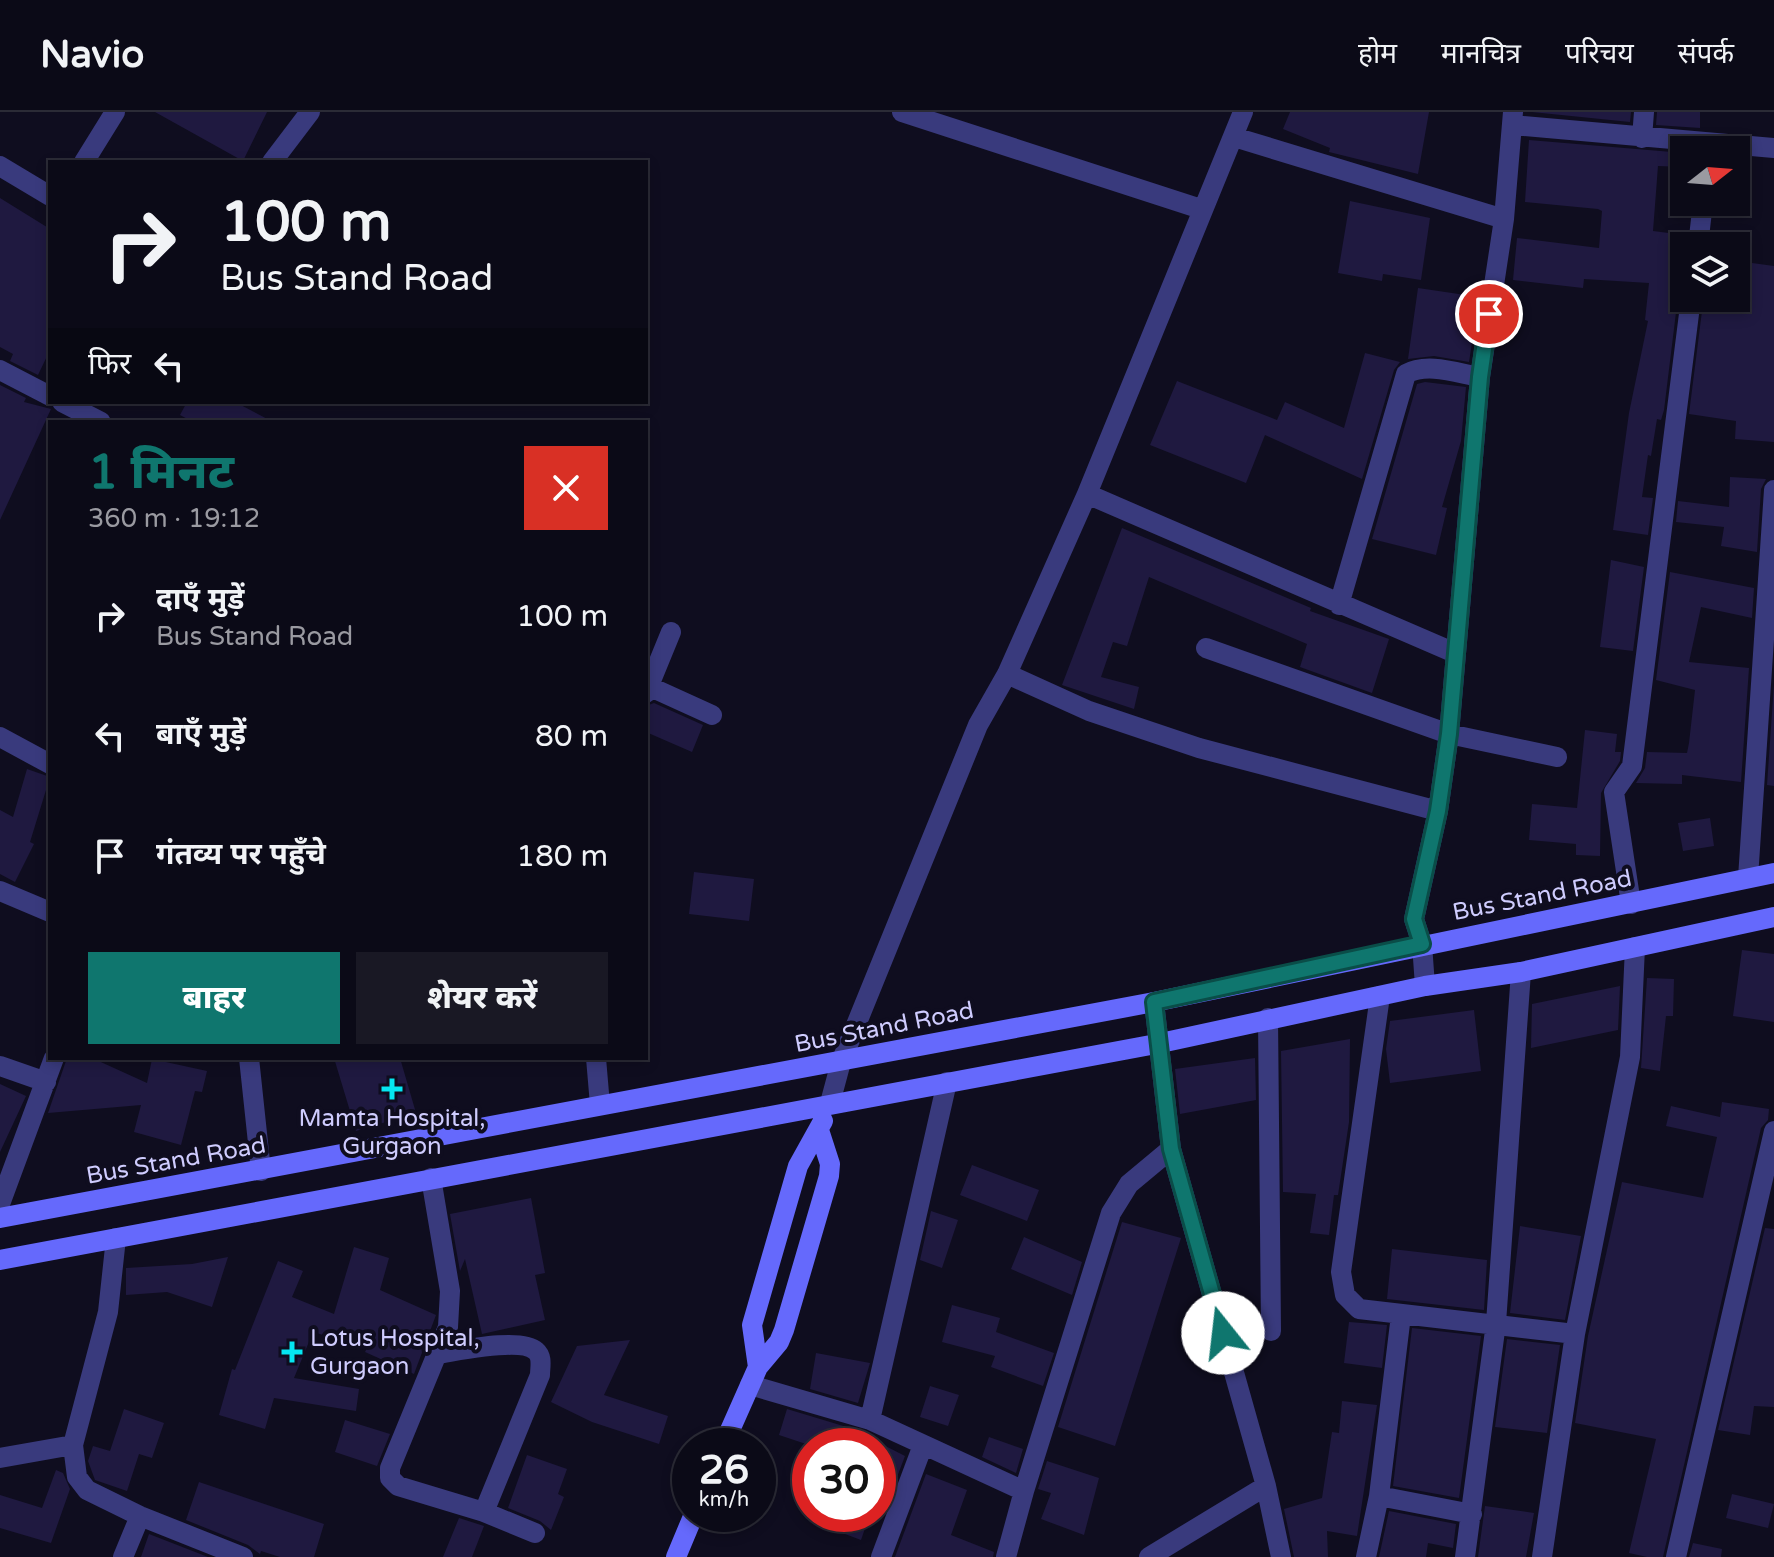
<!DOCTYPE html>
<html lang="hi">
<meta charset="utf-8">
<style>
body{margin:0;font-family:"Varela Round","Noto Sans Devanagari",sans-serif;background:#191824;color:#f1f3f6;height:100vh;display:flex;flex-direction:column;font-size:30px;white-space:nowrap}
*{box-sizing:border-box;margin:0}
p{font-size:26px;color:#9a9aa1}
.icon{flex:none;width:44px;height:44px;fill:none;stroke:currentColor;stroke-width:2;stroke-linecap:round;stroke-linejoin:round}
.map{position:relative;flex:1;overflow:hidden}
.drawer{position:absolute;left:48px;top:308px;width:600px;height:640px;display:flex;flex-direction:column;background:#0b0a17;border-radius:0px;box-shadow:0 4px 12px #0003,0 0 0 2px #2b2b36}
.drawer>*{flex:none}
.top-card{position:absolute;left:48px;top:48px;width:600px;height:244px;border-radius:0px;box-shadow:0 4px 12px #0003,0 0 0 2px #2b2b36;background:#0b0a17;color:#f1f3f6;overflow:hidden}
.needle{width:52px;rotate:73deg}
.buttons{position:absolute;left:1670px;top:24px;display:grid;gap:16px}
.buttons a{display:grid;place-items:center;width:80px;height:80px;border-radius:0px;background:#0b0a17;box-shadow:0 4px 12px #0003,0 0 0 2px #2b2b36;font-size:40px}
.speed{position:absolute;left:672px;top:1316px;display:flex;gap:16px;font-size:40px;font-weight:700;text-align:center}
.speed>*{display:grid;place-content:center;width:104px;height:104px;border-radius:50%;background:#0b0a17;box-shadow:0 4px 12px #0003,0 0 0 2px #2b2b36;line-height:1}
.speed small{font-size:20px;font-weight:400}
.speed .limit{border:12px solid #d22;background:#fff;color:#111}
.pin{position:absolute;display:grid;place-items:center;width:68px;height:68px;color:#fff;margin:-34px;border:4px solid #fff;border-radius:50%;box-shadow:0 2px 8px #0007}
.me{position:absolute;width:88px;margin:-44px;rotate:344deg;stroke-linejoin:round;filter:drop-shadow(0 0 6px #0008)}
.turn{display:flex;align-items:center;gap:28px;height:168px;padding:0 40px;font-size:36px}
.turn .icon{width:104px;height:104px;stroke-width:2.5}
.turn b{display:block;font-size:56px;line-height:68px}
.then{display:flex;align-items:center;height:76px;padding:0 40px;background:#0003;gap:16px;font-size:30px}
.round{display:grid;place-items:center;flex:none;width:84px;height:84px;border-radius:0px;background:#191824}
.head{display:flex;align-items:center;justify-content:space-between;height:136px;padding:0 40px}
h1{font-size:48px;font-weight:800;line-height:60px;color:#0f766e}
.button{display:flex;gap:16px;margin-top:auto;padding:16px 40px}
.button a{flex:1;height:92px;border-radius:0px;background:#0f766e;color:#fff;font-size:32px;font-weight:800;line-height:92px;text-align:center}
.button a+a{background:#191824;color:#f1f3f6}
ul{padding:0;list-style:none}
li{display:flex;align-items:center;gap:24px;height:120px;padding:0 40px}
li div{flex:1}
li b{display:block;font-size:30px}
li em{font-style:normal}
header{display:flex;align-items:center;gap:48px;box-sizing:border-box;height:112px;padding:0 40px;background:#0b0a17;border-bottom:2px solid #2b2b36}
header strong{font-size:38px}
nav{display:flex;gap:44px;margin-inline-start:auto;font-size:28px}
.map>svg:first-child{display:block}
.building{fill:#1f1940}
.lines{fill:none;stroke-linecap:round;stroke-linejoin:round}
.street{stroke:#393a7d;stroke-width:20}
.secondary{stroke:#6569fc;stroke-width:20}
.route-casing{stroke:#0a4d48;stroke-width:20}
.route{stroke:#0f766e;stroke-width:14}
.poi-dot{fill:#05e6f1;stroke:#0f0d1f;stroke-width:3}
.labels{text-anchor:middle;stroke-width:8;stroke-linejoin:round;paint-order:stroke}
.street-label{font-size:24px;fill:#cfccfe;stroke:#0f0d1f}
.poi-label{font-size:24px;fill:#cfccfe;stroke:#0f0d1f}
</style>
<header>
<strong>Navio</strong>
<nav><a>होम</a><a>मानचित्र</a><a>परिचय</a><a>संपर्क</a></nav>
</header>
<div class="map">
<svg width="1774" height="1445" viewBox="0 0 1774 1445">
<rect width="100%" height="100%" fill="#0f0d1f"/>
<path class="building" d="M 155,0 L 267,0 L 243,49 Z
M 1290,0 L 1429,0 L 1418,62 L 1329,40 L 1330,36 L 1283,17 Z
M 1532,0 L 1631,0 L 1630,10 Z
M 1657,0 L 1700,0 L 1700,16 L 1656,13 Z
M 1529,28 L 1684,41 L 1684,55 L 1658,54 L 1653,119 L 1684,123 L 1684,175 L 1678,184 L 1664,298 L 1661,308 L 1657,307 L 1651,344 L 1648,343 L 1642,385 L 1653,386 L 1648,423 L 1613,418 L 1629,301 L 1648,209 L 1645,208 L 1649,171 L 1584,167 L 1583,176 L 1513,168 L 1517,126 L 1599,136 L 1602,99 L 1598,97 L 1525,90 Z
M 0,86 L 50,117 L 50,238 L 38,263 L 10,249 L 13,242 L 0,235 Z
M 1350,89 L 1430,106 L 1421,168 L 1383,162 L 1382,169 L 1338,161 Z
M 1752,151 L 1774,154 L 1774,330 L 1735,327 L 1736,309 L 1689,302 L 1702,199 L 1745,202 Z
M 1418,176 L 1479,185 L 1469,250 L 1434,244 L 1408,247 Z
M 1365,241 L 1400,250 L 1394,258 L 1362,367 L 1265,323 L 1246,371 L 1150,333 L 1177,269 L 1277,308 L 1285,290 L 1344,316 Z
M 1425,270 L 1466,275 L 1461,329 L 1442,395 L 1447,396 L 1436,443 L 1372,427 L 1417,272 Z
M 0,273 L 26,286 L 24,290 L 51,297 L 0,408 Z
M 187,290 L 235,290 L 273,310 L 193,310 L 180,303 Z
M 1730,365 L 1766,367 L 1761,377 L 1757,440 L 1721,434 L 1724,415 L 1676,410 L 1678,389 L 1729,395 Z
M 1122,416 L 1311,496 L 1310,499 L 1389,527 L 1372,581 L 1300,555 L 1307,532 L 1149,465 L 1127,534 L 1113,530 L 1101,565 L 1139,575 L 1134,597 L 1062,573 Z
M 1611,448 L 1644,455 L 1633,539 L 1600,535 Z
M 1670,460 L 1754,476 L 1752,506 L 1701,495 L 1689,550 L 1749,556 L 1741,670 L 1682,663 L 1682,672 L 1636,671 L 1645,656 L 1647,640 L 1687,641 L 1689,631 L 1695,578 L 1656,568 Z
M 1774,572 L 1774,674 L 1767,673 Z
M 654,591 L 703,613 L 692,640 L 646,620 L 646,594 Z
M 1585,618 L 1617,622 L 1615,640 L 1621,640 L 1620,649 L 1601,681 L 1600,744 L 1576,743 L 1576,732 L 1529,728 L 1532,692 L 1577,696 Z
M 27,657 L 50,665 L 30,730 L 34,732 L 15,770 L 0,762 L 0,698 L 13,705 Z
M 1710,706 L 1714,734 L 1683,739 L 1678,711 Z
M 694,760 L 754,767 L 749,809 L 689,802 Z
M 1742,838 L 1774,842 L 1774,910 L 1733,904 Z
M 1647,866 L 1674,867 L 1673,904 L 1666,904 L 1660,959 L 1641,956 Z
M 1620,874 L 1618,918 L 1531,936 L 1532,892 Z
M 1474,898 L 1481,959 L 1390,971 L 1386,937 L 1390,909 Z
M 1350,927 L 1349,1010 L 1338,1083 L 1334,1083 L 1329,1123 L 1310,1121 L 1316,1082 L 1283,1080 L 1281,939 Z
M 67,946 L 92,946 L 147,971 L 152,947 L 207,959 L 202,980 L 195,979 L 181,1033 L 134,1020 L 141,993 L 48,1001 Z
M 334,946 L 400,946 L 416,1001 L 356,1019 Z
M 1255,946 L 1256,988 L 1180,1002 L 1175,957 Z
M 0,972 L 26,984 L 0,1040 Z
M 1722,990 L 1769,997 L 1768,1008 L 1761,1016 L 1663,1445 L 1647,1445 L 1629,1441 L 1656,1327 L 1575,1311 L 1588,1224 L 1622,1070 L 1703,1086 L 1717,1025 L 1666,1014 L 1671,994 L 1720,1005 Z
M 972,1053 L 1039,1078 L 1027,1109 L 960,1083 Z
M 531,1086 L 545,1161 L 535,1163 L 545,1208 L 482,1222 L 465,1147 L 460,1159 L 450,1102 Z
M 931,1099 L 958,1108 L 942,1156 L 920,1148 Z
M 1122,1110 L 1181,1126 L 1115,1334 L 1058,1315 Z
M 1520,1114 L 1581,1124 L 1565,1208 L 1510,1201 Z
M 1765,1116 L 1774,1117 L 1774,1295 L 1754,1294 L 1750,1323 L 1718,1318 Z
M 1024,1125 L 1082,1150 L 1072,1183 L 1011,1157 Z
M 354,1135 L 389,1146 L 380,1178 L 436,1203 L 414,1262 L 365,1240 L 367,1236 L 313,1220 L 294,1266 L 359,1277 L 356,1299 L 274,1286 L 265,1317 L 219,1303 L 232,1257 L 235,1258 L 278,1149 L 303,1159 L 292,1185 L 334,1202 Z
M 1392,1137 L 1487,1148 L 1484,1198 L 1387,1187 Z
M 228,1145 L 212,1195 L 167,1180 L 126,1183 L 126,1156 L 192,1152 Z
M 952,1193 L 1000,1206 L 996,1220 L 1054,1241 L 1043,1274 L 991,1255 L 995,1244 L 942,1230 Z
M 1349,1210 L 1387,1213 L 1382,1256 L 1344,1251 Z
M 1412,1216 L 1481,1224 L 1459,1386 L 1393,1374 Z
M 1507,1227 L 1560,1233 L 1547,1321 L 1495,1315 Z
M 630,1228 L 604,1283 L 668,1304 L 659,1332 L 592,1310 L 551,1290 L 577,1234 Z
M 816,1241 L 870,1251 L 858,1291 L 810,1277 Z
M 930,1274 L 959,1283 L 948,1314 L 920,1305 Z
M 1342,1289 L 1377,1293 L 1357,1424 L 1327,1419 L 1328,1445 L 1294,1445 L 1284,1397 L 1322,1386 L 1332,1320 L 1339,1321 Z
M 124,1297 L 164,1311 L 152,1346 L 139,1342 L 127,1379 L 95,1368 L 88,1349 L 93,1334 L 110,1339 Z
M 787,1297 L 850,1316 L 905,1344 L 883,1402 L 878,1400 L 878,1334 L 812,1334 L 779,1323 Z
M 345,1308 L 390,1322 L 377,1354 L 335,1340 Z
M 989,1325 L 1023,1337 L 1016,1361 L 982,1345 Z
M 527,1343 L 567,1357 L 558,1382 L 564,1385 L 551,1418 L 540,1409 L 508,1396 Z
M 1047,1349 L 1099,1366 L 1084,1423 L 1041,1407 L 1051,1381 L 1038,1377 Z
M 56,1358 L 63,1361 L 70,1377 L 51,1431 L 0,1416 L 0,1383 L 42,1396 Z
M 926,1362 L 967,1378 L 951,1423 L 994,1440 L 993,1445 L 895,1445 Z
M 199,1370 L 324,1412 L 314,1445 L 280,1445 L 261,1439 L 260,1442 L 248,1433 L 186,1408 Z
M 1732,1382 L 1774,1392 L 1768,1416 L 1726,1406 Z
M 1485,1394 L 1534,1401 L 1526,1445 L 1478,1445 Z
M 1389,1399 L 1456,1412 L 1453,1436 L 1428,1431 L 1426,1445 L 1379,1445 Z
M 843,1402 L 870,1402 L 861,1428 L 837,1419 Z
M 459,1406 L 484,1414 L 472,1445 L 443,1445 Z
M 149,1422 L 208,1445 L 141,1445 Z
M 1693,1431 L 1722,1437 L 1721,1445 L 1689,1445 Z"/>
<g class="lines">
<path class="street" d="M 902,0 L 1201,97
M 1512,13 L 1774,36
M 1234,25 L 1504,107
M 1642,26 L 1644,0
M 84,50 L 115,0
M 272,50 L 310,0
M 0,54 L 50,84
M 1698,134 L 1703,90
M 0,258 L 50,284
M 62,290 L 101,310
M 1087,382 L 1455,541
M 1339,493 L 1406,262 C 1427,250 1457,261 1480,265
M 1206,536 L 1449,622 L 1557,645
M 1007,562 L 1089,599 L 1199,636 L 1438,699
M 646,573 L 712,603
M 646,581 L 671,520
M 0,625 L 50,652
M 1748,766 L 1774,378
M 0,779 L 50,800
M 1631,792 L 1614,680 L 1632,654 L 1691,186
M 1425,874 L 1422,832 L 1414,807 L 1438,699 L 1449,622 L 1480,265 L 1504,107 L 1513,0
M 1380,884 L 1341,1160 L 1345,1183 L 1359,1197 L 1575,1222
M 1154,890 L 1171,1037 L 1266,1374 L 1281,1445
M 1268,906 L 1271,1219
M 249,946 L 261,1059
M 596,946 L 600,993
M 0,954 L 46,970
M 830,991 L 841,950 L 978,613 L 1007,562 L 1087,382 L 1243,0
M 431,1066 L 450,1179 L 448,1215 L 390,1356 L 390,1366 L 398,1374 L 484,1400 L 535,1421
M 0,1092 L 54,946
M 116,1126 L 108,1200 L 73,1333 L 77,1365 L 87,1378 L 140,1404 L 243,1445
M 437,1242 C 458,1239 521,1225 536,1239 C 543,1245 540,1255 540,1263 L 484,1400
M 750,1273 L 870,1308 L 1024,1379
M 870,1308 L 947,970
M 0,1346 L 73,1333
M 1379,1384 L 1472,1402
M 123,1445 L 140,1404
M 881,1445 L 923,1333
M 1006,1445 L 1024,1379 L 1111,1101 L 1129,1072 L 1171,1037
M 1149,1445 L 1266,1374
M 1366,1445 L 1379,1384 L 1401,1203
M 1465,1445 L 1496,1211 L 1521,860
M 1542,1445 L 1575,1222 L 1630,945 L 1635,835
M 1676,1445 L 1774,1019"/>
<path class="secondary" d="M 0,1106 L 1154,890 L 1774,761
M 0,1148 L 1156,932 L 1425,874 L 1521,860 L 1774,805
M 758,1255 L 752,1213 L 798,1054 L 823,1009
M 723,1334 L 758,1255 L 779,1230 L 784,1218 L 829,1064 L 830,1052 L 819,1018
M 676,1445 L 694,1402"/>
</g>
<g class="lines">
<g class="route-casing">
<path id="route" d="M 1223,1221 L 1171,1037 L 1154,890 L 1422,832 L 1414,807 L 1438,699 L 1449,622 L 1480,265 L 1489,202"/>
</g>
<use href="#route" class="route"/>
</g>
<g class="poi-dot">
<path d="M388 965h8v8h8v8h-8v8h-8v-8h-8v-8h8z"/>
<path d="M288 1228h8v8h8v8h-8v8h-8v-8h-8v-8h8z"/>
</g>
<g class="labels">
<g class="street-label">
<text transform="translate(1542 783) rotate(-11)" y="8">Bus Stand Road</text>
<text transform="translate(884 915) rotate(-11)" y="8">Bus Stand Road</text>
<text transform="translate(176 1048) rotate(-10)" y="8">Bus Stand Road</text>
</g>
<g class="poi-label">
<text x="392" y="1014">Mamta Hospital,<tspan x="392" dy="28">Gurgaon</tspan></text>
<text x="310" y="1234" text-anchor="start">Lotus Hospital,<tspan x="310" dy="28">Gurgaon</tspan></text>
</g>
</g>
</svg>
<div class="buttons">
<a><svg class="needle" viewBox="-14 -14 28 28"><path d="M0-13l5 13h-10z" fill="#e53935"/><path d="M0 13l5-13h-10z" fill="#9a9aa1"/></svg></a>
<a><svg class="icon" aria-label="layers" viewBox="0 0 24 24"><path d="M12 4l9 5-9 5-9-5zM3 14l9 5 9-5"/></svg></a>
</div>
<div class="speed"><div>26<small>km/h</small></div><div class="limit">30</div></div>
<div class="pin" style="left:1489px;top:202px;background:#d93025"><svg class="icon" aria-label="arrive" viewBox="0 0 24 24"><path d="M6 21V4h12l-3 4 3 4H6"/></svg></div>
<svg class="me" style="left:1223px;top:1221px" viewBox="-20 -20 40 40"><circle r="19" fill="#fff"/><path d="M0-13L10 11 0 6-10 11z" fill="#0f766e"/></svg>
<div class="top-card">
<div class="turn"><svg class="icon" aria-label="right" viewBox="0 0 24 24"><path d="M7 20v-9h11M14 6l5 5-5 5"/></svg><div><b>100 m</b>Bus Stand Road</div></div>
<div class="then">फिर<svg class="icon" aria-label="left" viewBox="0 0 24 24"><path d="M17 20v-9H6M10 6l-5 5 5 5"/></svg></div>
</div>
<section class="drawer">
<div class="head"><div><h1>1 मिनट</h1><p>360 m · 19:12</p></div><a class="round" style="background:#d93025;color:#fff"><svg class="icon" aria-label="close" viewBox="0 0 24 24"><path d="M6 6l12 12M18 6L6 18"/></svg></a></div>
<ul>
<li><svg class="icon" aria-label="right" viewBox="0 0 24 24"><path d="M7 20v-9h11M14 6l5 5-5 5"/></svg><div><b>दाएँ मुड़ें</b><p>Bus Stand Road</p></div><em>100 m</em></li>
<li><svg class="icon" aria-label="left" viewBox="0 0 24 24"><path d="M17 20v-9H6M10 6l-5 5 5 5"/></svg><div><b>बाएँ मुड़ें</b></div><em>80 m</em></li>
<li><svg class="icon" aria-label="arrive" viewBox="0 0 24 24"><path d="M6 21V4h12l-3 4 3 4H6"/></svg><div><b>गंतव्य पर पहुँचे</b></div><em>180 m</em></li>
</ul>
<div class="button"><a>बाहर</a><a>शेयर करें</a></div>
</section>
</div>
